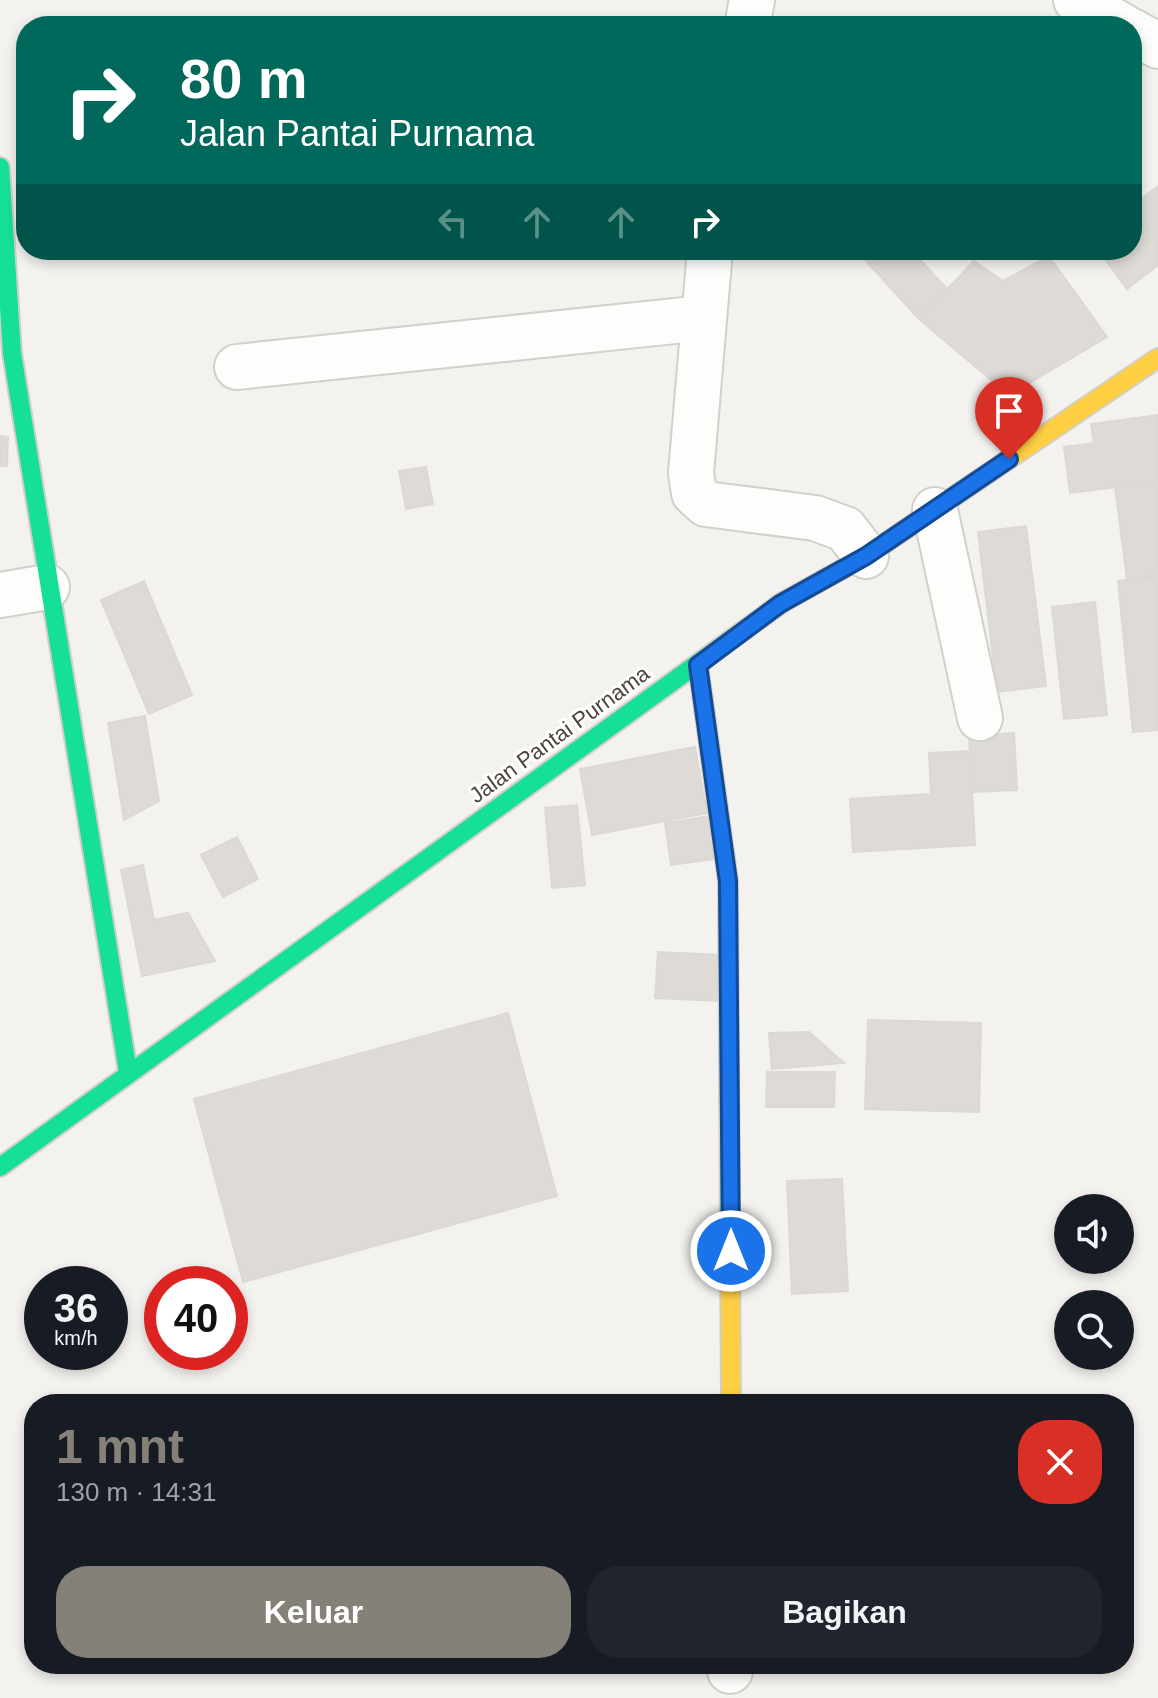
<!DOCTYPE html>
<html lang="id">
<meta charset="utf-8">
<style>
body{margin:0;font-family:Arial,sans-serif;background:#20242c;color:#f1f3f6;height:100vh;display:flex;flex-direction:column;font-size:30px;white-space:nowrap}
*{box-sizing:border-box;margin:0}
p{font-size:26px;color:#9ea1a6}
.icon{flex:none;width:44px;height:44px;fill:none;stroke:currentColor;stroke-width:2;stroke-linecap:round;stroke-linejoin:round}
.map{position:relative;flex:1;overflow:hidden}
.side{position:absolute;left:24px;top:1394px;width:1110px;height:280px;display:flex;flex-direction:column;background:#171b24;border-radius:32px;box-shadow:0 4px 12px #0003}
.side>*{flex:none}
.hud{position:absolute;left:16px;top:16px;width:1126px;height:244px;border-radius:32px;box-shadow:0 4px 12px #0003;background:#00695c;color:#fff;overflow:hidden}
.tools{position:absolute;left:1054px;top:1194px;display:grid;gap:16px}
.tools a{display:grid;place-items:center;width:80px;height:80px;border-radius:50%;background:#171b24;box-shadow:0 4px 12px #0003;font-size:40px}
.speed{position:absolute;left:24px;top:1266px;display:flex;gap:16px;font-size:40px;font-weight:700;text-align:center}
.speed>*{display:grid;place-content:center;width:104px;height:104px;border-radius:50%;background:#171b24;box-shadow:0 4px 12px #0003;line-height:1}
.speed small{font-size:20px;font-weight:400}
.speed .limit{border:12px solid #d22;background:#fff;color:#111}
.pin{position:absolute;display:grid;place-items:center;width:68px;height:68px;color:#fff;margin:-82px -34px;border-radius:50% 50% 50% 0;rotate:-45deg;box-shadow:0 0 8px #0007}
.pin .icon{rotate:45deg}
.me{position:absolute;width:88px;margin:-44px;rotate:0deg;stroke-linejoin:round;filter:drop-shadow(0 0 6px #0008)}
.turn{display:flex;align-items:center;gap:28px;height:168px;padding:0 32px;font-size:36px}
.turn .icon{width:104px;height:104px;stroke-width:2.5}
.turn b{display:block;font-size:56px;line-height:68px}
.lanes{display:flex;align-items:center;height:76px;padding:0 32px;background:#0003;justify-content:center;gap:40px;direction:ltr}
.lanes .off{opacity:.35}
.round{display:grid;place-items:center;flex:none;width:84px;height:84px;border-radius:32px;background:#20242c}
.headline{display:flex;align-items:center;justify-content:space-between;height:136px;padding:0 32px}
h1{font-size:48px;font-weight:700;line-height:60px;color:#868178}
.action{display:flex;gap:16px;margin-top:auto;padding:16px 32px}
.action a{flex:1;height:92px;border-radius:32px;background:#868178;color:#fff;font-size:32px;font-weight:700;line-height:92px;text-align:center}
.action a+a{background:#20242c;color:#f1f3f6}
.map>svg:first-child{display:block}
.building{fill:#dedbd6;stroke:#dcd9d4;stroke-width:2}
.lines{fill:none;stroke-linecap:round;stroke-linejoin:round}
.street-casing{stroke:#d2d0cb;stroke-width:48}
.fast-casing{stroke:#d3cfc5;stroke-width:22}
.slow-casing{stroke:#d3cfc5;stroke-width:22}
.street{stroke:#fdfdfc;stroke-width:44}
.fast{stroke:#16e098;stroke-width:18}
.slow{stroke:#ffcf43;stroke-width:18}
.route-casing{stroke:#114b97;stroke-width:20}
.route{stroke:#1a73e8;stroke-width:14}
.labels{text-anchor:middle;stroke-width:6;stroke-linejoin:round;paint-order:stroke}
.street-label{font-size:22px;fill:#4b4439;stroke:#fff}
</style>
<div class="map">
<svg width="1158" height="1698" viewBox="0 0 1158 1698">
<rect width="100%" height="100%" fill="#f4f2ee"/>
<path class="building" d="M 1158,186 L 1158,265 L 1127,289 L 1102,255 L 1108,250 L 1132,250 L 1132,206 Z
M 856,250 L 911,250 L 948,290 L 919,319 Z
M 1049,256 L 1107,337 L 1009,395 L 919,319 L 974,261 L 1003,281 Z
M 1158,415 L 1158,482 L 1070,493 L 1064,447 L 1094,443 L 1091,424 Z
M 0,436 L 8,437 L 7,466 L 0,466 Z
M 426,467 L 433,504 L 406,509 L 399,471 Z
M 1158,482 L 1158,575 L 1127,579 L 1115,487 Z
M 1026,526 L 1046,686 L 997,692 L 978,532 Z
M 1158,577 L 1158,730 L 1133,732 L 1118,581 Z
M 144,581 L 192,695 L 149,714 L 101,600 Z
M 1095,602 L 1107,715 L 1064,719 L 1052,607 Z
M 145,716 L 159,801 L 124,820 L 108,723 Z
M 1014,733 L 1017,790 L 972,792 L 969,736 Z
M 695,747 L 707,813 L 592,835 L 580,769 Z
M 970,751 L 975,845 L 853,852 L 850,799 L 931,794 L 929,753 Z
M 577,805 L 585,885 L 552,888 L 545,808 Z
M 711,816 L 716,859 L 671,865 L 665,823 Z
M 237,837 L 258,879 L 223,897 L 201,855 Z
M 143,865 L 154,920 L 188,913 L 215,961 L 142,976 L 121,870 Z
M 658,952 L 722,955 L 720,1001 L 655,998 Z
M 508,1013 L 557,1196 L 243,1282 L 194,1099 Z
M 868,1020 L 981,1023 L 979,1112 L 865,1109 Z
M 809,1032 L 844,1063 L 772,1069 L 769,1033 Z
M 767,1072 L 835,1072 L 834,1107 L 766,1107 Z
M 842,1179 L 848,1291 L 792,1294 L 787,1181 Z"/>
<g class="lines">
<g class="street-casing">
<path id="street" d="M 1076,0 L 1123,26
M 747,26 L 752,0
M 1132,31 L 1158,46
M 710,250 L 691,473 L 694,493 L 706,504 L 815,518 L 845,529 L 866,556
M 237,367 L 703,318
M 935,510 L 980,718
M 0,595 L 47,587
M 730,1671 L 730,1664"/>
</g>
<g class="fast-casing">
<path id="fast" d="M 0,167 L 12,353 L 128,1072
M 698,665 L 728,881 L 730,1248
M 0,1167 L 783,602"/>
</g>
<g class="slow-casing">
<path id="slow" d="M 783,602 L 866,556 L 1158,358
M 730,1248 L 731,1404"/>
</g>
<use href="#street" class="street"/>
<use href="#fast" class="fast"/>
<use href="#slow" class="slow"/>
</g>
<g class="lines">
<g class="route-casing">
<path id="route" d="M 731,1251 L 728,881 L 698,665 L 780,604 L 866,556 L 1009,459"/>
</g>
<use href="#route" class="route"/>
</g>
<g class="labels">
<g class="street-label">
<text transform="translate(559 734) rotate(-36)" y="8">Jalan Pantai Purnama</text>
</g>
</g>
</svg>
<div class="tools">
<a><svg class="icon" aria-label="sound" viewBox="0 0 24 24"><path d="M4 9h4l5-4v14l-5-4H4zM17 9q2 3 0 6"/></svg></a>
<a><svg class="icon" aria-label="search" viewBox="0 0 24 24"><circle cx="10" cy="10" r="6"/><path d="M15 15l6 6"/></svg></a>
</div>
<div class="speed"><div>36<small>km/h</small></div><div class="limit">40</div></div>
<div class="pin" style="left:1009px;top:459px;background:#d93025"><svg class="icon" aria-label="arrive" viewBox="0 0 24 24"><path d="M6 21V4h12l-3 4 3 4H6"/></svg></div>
<svg class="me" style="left:731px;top:1251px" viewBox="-20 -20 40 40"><circle r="17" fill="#1a73e8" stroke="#fff" stroke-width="3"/><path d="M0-11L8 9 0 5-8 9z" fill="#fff"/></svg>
<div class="hud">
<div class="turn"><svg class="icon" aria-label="right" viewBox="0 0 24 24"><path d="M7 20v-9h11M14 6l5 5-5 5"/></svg><div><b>80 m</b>Jalan Pantai Purnama</div></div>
<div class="lanes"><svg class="icon off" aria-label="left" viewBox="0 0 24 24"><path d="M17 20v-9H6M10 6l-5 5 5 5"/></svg><svg class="icon off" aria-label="ahead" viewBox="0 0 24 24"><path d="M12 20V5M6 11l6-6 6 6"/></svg><svg class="icon off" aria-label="ahead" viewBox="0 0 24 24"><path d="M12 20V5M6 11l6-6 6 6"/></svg><svg class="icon" aria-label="right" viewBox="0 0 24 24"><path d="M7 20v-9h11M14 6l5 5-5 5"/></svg></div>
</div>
<section class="side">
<div class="headline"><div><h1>1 mnt</h1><p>130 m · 14:31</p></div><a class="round" style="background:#d93025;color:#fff"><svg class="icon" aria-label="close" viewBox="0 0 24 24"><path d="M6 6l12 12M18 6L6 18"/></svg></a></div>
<div class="action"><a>Keluar</a><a>Bagikan</a></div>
</section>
</div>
